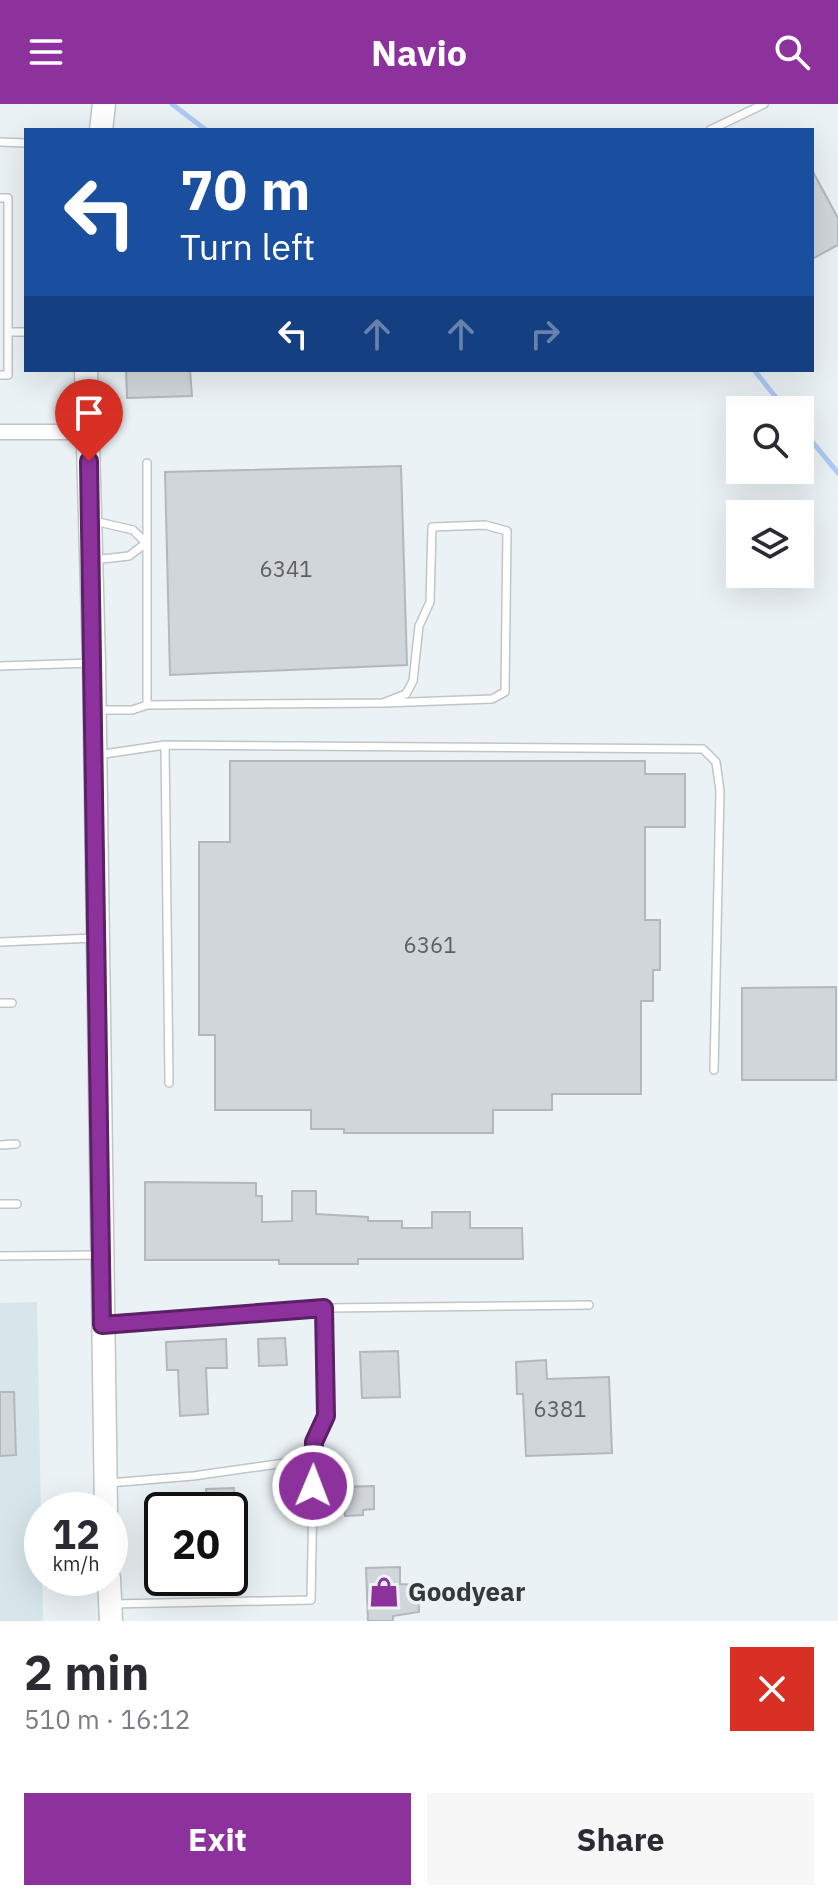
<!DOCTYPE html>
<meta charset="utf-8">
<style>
body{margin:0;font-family:"IBM Plex Sans",sans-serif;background:#f7f7f7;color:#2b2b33;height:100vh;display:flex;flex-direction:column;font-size:30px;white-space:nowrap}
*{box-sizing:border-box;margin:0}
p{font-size:26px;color:#7c7c81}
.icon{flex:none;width:44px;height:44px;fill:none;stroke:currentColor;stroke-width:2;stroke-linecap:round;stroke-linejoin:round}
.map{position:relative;height:1517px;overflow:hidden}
.sheet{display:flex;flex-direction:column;background:#fff;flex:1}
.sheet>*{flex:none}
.hud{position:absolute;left:24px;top:24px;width:790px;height:244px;border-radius:0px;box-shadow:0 8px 32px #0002;background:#1a4fa0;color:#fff;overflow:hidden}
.tools{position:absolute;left:726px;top:292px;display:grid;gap:16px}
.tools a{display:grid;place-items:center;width:88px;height:88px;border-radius:0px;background:#fff;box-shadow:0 8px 32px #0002;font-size:40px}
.speed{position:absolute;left:24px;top:1388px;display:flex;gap:16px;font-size:40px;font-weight:700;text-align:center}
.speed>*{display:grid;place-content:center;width:104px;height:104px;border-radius:50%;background:#fff;box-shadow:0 8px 32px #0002;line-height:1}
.speed small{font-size:20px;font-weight:400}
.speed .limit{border:4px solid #111;border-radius:12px;background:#fff;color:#111}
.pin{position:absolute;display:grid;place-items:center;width:68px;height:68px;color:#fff;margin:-82px -34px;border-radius:50% 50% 50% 0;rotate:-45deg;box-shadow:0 0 8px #0007}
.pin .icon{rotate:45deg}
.me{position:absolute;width:88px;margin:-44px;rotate:1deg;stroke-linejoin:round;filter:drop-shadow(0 0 6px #0008)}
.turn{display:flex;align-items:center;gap:28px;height:168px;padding:0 24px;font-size:36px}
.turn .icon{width:104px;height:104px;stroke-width:2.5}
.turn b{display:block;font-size:56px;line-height:68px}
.lanes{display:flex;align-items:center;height:76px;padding:0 24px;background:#0003;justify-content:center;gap:40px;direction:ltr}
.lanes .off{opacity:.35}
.round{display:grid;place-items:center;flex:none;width:84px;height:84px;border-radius:0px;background:#f7f7f7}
.summary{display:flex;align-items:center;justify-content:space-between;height:136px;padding:0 24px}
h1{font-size:48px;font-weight:700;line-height:60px}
.button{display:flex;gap:16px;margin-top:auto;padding:16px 24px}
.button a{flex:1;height:92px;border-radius:0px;background:#8d329d;color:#fff;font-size:32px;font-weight:700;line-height:92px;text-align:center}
.button a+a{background:#f7f7f7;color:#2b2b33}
header{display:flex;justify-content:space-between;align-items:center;height:104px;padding:0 24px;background:#8d329d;color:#fff;font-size:36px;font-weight:700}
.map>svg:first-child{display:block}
.built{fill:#d6e6eb}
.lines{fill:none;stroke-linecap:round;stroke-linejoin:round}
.stream{stroke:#afcaf5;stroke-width:5}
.building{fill:#d1d6db;stroke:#b2b8bc;stroke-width:2}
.lane-casing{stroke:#bfc6c8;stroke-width:10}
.street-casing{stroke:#bfc6c8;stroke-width:17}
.primary-casing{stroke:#bfc6c8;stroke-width:25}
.lane{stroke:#fff;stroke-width:7}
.street{stroke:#fff;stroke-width:14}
.primary{stroke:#fff;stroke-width:22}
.route-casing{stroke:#5c2066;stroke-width:20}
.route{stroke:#8d329d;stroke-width:14}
.labels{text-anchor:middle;stroke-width:7;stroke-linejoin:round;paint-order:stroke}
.number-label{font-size:22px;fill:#5d6062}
.poi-label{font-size:26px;font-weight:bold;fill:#36393a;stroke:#ebf2f5;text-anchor:start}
</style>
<header><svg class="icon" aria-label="menu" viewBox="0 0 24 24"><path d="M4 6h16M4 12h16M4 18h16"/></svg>Navio<svg class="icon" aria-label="search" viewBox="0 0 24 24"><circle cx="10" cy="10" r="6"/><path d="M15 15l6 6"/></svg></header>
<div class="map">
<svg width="838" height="1517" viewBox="0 0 838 1517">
<rect width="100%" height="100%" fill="#ebf2f5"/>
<path class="built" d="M 37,1198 L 43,1517 L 0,1517 L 0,1199 Z"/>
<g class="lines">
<path class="stream" d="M 172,0 L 206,26
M 754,266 L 786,306
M 800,323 L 838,369"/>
</g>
<path class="building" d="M 812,66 L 838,114 L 838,141 L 812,155 Z
M 126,266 L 190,266 L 192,292 L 127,294 Z
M 401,362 L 407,561 L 170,571 L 165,368 Z
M 230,657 L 645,657 L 645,670 L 685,670 L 685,723 L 645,723 L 645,816 L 660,816 L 660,866 L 653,866 L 653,897 L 641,897 L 641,990 L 552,990 L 552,1006 L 493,1006 L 493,1029 L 344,1029 L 344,1025 L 311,1025 L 311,1006 L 215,1006 L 215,931 L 199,931 L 199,738 L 230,738 Z
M 836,883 L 836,976 L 742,976 L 742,884 Z
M 145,1078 L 256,1079 L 256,1092 L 262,1092 L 262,1118 L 292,1117 L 292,1087 L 316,1087 L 316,1110 L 368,1113 L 368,1117 L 402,1117 L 402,1124 L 432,1124 L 432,1108 L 470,1108 L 470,1124 L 522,1124 L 523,1155 L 358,1155 L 358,1160 L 279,1160 L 279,1156 L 145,1156 Z
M 285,1234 L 287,1261 L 259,1262 L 258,1235 Z
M 226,1235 L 227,1264 L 206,1264 L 208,1310 L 180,1312 L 178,1266 L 167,1266 L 166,1238 Z
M 398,1247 L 400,1293 L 362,1294 L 360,1248 Z
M 546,1256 L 547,1275 L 609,1273 L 612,1349 L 526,1352 L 523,1290 L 517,1290 L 516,1258 Z
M 0,1288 L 14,1288 L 16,1351 L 0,1352 Z
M 374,1382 L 374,1405 L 363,1406 L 363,1411 L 345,1412 L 345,1406 L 338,1406 L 337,1383 Z
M 234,1384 L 235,1406 L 207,1406 L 206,1385 Z
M 400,1463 L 400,1480 L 418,1481 L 419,1508 L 393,1512 L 393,1517 L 368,1517 L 366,1464 Z"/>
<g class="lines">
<g class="lane-casing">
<path id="lane" d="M 710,26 L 764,0
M 0,38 L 26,39
M 0,94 L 8,94 L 8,228
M 0,271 L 8,271 L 8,228 L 26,228
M 147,359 L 147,601
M 93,456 L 129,452 L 146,439 L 133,426 L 94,417
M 0,562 L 92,559
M 97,606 L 132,606 L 147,601 L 383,599 L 406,590 L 413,577 L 419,522 L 430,498 L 432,423 L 485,421 L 507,427 L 505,588 L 492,595 L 383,599
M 165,641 L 169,979
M 97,651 L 165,641 L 703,645 L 716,658 L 720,687 L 714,966
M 0,838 L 94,834
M 0,899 L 12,899
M 0,1041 L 16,1040
M 0,1100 L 17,1100
M 0,1152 L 99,1151
M 108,1221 L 324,1204 L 589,1201
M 109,1379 L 193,1372 L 313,1355
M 112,1500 L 311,1496 L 314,1338 L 326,1312 L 324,1204"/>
</g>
<g class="street-casing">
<path id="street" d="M 0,328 L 88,328"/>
</g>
<g class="primary-casing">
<path id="primary" d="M 101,26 L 104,0
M 86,266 L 94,559 L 106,1406
M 109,1474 L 111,1517"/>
</g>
<use href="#lane" class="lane"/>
<use href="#street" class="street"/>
<use href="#primary" class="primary"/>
</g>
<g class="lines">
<g class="route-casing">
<path id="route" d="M 89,357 L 102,1221 L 324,1204 L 326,1312 L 314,1338 L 313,1382"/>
</g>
<use href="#route" class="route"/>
</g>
<defs>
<g id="shop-bare" transform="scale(2.4)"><path d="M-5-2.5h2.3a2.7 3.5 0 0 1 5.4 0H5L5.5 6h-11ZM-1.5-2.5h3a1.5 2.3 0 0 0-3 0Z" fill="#8d329d" stroke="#ebf2f5" stroke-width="2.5" paint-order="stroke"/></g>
</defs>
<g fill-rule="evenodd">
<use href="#shop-bare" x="384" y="1488"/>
</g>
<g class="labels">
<g class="number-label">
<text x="286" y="473">6341</text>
<text x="430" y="849">6361</text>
<text x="560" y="1313">6381</text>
</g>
<g class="poi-label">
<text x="408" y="1497">Goodyear</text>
</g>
</g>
</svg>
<div class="tools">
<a><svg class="icon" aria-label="search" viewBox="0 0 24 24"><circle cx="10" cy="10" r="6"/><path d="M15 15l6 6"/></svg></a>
<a><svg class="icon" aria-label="layers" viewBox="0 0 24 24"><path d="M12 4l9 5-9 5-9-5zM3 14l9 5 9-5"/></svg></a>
</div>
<div class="speed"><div>12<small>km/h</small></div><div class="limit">20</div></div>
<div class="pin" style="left:89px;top:357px;background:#d93025"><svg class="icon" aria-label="arrive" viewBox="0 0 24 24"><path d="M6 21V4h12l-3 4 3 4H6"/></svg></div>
<svg class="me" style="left:313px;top:1382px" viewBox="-20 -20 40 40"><circle r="17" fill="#8d329d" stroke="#fff" stroke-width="3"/><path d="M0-11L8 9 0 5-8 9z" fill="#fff"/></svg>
<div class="hud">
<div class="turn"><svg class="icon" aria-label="left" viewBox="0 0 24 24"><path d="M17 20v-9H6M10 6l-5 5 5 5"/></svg><div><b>70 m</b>Turn left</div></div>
<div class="lanes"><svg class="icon" aria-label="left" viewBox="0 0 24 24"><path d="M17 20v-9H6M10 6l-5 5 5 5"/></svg><svg class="icon off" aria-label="ahead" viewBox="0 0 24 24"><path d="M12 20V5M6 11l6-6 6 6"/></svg><svg class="icon off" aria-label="ahead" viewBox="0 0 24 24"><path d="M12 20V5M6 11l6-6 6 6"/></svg><svg class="icon off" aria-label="right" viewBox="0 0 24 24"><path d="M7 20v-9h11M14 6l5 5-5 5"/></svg></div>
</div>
</div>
<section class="sheet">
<div class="summary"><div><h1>2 min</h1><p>510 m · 16:12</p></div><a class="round" style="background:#d93025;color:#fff"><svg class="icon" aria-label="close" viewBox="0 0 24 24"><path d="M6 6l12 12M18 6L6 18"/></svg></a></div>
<div class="button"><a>Exit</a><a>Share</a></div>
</section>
